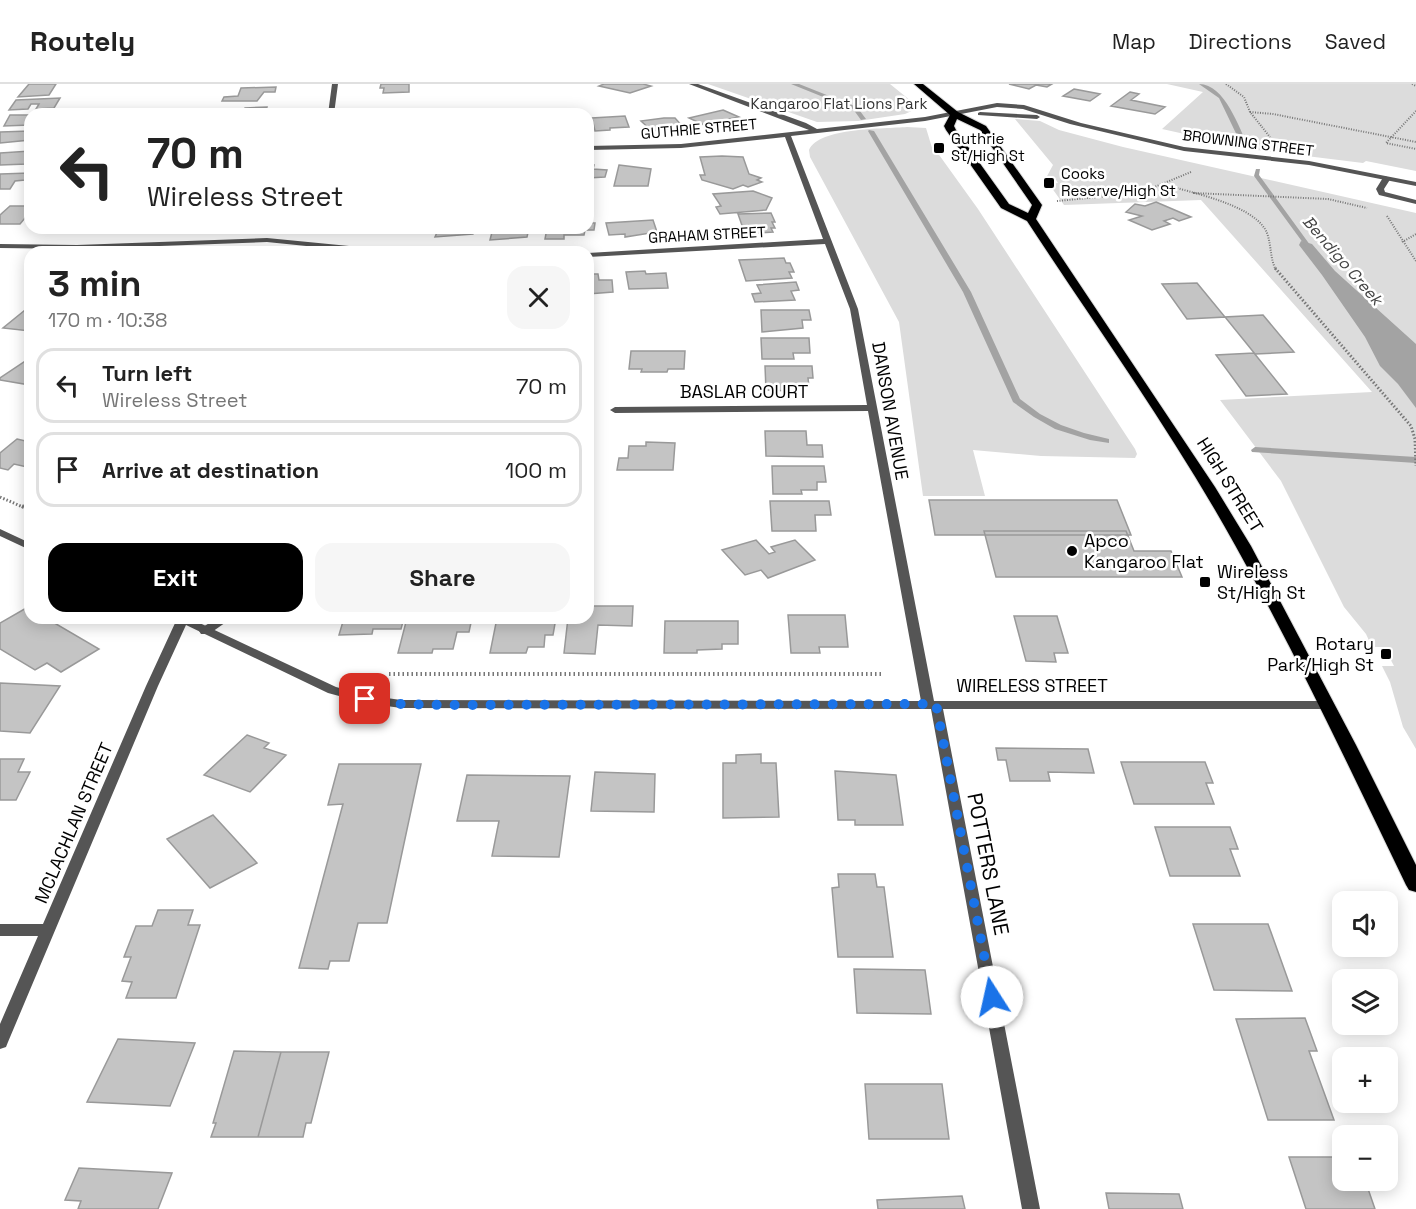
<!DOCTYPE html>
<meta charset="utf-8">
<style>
body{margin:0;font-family:"Space Grotesk",sans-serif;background:#f6f6f6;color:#222;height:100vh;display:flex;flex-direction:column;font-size:22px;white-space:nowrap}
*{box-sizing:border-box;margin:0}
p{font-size:20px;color:#767676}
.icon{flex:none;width:33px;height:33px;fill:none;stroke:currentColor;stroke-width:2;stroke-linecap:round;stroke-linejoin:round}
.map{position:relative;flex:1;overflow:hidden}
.details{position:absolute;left:24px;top:162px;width:570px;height:378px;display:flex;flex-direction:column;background:#fff;border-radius:18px;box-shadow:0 3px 15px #0003}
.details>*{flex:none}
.hud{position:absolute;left:24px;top:24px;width:570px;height:126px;border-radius:18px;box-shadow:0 3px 15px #0003;background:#fff;color:#222;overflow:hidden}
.buttons{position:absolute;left:1332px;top:807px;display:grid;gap:12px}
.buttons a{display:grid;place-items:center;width:66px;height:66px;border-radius:12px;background:#fff;box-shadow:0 3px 15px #0003;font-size:30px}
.pin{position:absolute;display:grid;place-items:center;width:51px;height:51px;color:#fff;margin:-26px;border-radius:12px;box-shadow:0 3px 9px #0006}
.me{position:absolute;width:66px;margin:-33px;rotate:350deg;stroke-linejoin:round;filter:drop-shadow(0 0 4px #0008)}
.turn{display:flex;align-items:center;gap:21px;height:126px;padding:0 24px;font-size:27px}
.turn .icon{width:78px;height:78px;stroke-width:2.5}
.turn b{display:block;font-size:42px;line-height:51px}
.round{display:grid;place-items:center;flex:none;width:63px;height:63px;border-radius:18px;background:#f6f6f6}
.summary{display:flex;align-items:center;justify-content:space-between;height:102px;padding:0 24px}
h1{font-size:36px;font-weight:800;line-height:45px}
.cta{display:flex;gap:12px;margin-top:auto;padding:12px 24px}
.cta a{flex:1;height:69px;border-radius:18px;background:#000;color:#fff;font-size:24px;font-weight:800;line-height:69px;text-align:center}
.cta a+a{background:#f6f6f6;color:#222}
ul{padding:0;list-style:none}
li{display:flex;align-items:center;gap:18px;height:75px;margin:0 12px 9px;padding:0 12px;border:3px solid #e0e0e0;border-radius:18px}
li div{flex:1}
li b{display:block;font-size:22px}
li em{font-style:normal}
header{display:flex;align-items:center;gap:36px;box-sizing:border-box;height:84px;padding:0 30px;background:#fff;border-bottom:2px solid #e0e0e0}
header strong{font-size:28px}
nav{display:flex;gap:33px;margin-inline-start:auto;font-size:21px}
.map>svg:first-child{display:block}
.green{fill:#dcdcdc}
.water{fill:#a3a3a3}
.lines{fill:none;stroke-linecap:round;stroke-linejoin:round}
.stream{fill:#a3a3a3;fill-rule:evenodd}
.building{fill:#c4c4c4;stroke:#999;stroke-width:1.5}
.trunk-casing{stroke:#dbdbdb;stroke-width:2}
.path-far2{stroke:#777;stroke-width:2;stroke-dasharray:1 1.5;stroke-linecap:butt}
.path-far1{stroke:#777;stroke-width:3;stroke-dasharray:1.5 2;stroke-linecap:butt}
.path{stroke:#777;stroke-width:4;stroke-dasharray:1.5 3;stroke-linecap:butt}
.service{fill:#555;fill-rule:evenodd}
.minor{fill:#555;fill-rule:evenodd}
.trunk{fill:#000;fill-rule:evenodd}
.route{stroke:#1a73e8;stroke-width:10;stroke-dasharray:0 18}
.poi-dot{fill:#000;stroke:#fff;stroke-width:2}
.labels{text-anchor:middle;stroke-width:5;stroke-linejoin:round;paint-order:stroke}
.far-park-label{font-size:15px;fill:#333;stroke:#fff}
.far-street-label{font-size:15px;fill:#000;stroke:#fff}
.far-poi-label{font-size:15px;fill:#000;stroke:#fff;text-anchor:start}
.far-water-label{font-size:16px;font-style:italic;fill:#444;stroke:#fff}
.street-label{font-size:18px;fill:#000;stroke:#fff}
.poi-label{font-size:18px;fill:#000;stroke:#fff;text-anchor:start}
.near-street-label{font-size:21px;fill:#000;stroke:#fff}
</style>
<header>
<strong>Routely</strong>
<nav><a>Map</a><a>Directions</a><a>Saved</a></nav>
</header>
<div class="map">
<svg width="1416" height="1125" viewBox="0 0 1416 1125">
<rect width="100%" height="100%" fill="#fff"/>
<path class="green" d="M 708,0 L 890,0 L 911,17 L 916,25 L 905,30 L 858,37 L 817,38 Z
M 1167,0 L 1416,0 L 1416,87 L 1366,77 L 1363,79 L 1257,66 L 1162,45 L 1203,8 Z
M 1015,35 L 1040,37 L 1059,46 L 1123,63 L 1416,129 L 1416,665 L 1403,643 L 1390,598 L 1382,582 L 1394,582 L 1384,563 L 1372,563 L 1366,550 L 1344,523 L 1281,397 L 1220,316 L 1372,308 L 1201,116 L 1064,121 L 1049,100 L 1058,99 L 1054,93 L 1046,94 L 1053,81 Z
M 907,43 L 926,44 L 933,67 L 937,68 L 978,125 L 1135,365 L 1137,370 L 1135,374 L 1041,372 L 973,366 L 985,412 L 923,412 L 899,238 L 810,73 L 809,66 C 819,43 884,45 907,43 Z"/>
<path class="water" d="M 1301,157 L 1312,160 L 1335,187 L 1416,260 L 1416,324 L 1398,300 L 1380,282 L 1365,253 L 1322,191 L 1299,161 Z"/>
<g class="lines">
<path class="stream" d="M 791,0 L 799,0 L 857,23 L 866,35 L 861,36 L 853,25 Z
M 1199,0 C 1225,0 1239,44 1249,64 L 1248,65 L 1243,64 L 1219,14 Z
M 869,46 L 874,47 L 971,208 L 1020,315 L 1040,330 L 1061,341 L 1084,349 L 1109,355 L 1109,359 L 1090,356 L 1055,345 L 1034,333 L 1013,318 L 963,208 L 868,47 Z
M 1256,85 L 1260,85 L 1259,91 L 1313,165 L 1313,167 L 1309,167 L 1254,92 Z
M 1255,363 L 1416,373 L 1416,379 L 1252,368 L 1251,366 Z"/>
</g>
<path class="building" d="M 29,0 L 56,0 L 49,11 L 18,13 Z
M 381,0 L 409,0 L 409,8 L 383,9 L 384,4 L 380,4 Z
M 604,0 L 643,0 L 651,2 L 630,9 L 599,2 Z
M 1009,0 L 1052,0 L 1047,3 L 1036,1 L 1029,5 Z
M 276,3 L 275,8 L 264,8 L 257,17 L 222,17 L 224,13 L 238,12 L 241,4 Z
M 1074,5 L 1100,10 L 1090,17 L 1063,12 Z
M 1130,8 L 1139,10 L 1131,16 L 1165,23 L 1155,30 L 1111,22 Z
M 60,14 L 54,24 L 36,25 L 39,20 L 31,20 L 28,25 L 9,26 L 16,16 Z
M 267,23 L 266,27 L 258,28 L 257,30 L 243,30 L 245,24 Z
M 723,26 L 739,33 L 714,38 L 717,39 L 706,42 L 689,34 Z
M 10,31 L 30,31 L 30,41 L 4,42 Z
M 625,32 L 629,43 L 610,44 L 610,46 L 595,47 L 592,34 Z
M 664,34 L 675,34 L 683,43 L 652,47 L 641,37 Z
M 30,47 L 30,56 L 0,59 L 0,48 Z
M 30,67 L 27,80 L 0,81 L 0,69 Z
M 722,72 L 743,73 L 749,90 L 761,94 L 757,96 L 762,98 L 748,103 L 743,101 L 733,105 L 702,96 L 700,91 L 705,91 L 700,73 Z
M 588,81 L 594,81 L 593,85 L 607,86 L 605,93 L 588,94 Z
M 619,81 L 651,85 L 648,102 L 614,102 Z
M 29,89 L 25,96 L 15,97 L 10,105 L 0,105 L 0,90 Z
M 753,107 L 772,114 L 766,126 L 720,130 L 716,123 L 721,122 L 713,110 Z
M 1156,118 L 1191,133 L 1179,137 L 1173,134 L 1164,137 L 1170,140 L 1152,146 L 1129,136 L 1142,132 L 1126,128 L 1135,120 L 1145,122 Z
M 10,122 L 30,122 L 30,128 L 20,140 L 0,140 L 0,131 Z
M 771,129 L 775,138 L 772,138 L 775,144 L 771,144 L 773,148 L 745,150 L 738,130 Z
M 653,136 L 657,148 L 625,153 L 625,150 L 609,151 L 606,139 Z
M 588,139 L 595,139 L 594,146 L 585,146 L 584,151 L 564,151 L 564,155 L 545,155 L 547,144 L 588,144 Z
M 379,144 L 425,144 L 424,147 L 410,147 L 409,149 L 391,149 L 392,147 L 378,146 Z
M 439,144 L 475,144 L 473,150 L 435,153 Z
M 493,144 L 529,144 L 527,153 L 490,156 Z
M 784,174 L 786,179 L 790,179 L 794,188 L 789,188 L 792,194 L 746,197 L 739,176 Z
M 645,187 L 646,190 L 666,189 L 668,204 L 629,205 L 626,188 Z
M 588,190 L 598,190 L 599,196 L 612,196 L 613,208 L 588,210 Z
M 796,198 L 799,206 L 791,207 L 795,216 L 755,218 L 752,210 L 761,209 L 757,201 Z
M 1197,199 L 1225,233 L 1187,235 L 1162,200 Z
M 30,222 L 30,247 L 3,244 Z
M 761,226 L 809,226 L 811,236 L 802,236 L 803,244 L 762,248 Z
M 1263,231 L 1294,268 L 1255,270 L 1225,233 Z
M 761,254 L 809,254 L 810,269 L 793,269 L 794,275 L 762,275 Z
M 631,267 L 685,267 L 684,285 L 668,285 L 667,288 L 641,288 L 642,285 L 629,285 Z
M 1254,269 L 1287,310 L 1246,312 L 1216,271 Z
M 30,274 L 30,301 L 0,296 L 0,294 Z
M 765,282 L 812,282 L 813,294 L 808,294 L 809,303 L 789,303 L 790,307 L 766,306 Z
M 765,347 L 806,347 L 807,361 L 822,361 L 823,373 L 766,372 Z
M 17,355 L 30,358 L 30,381 L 27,383 L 14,380 L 8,386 L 0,384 L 0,369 Z
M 646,358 L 675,359 L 673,386 L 617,386 L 619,374 L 628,374 L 629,362 L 646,362 Z
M 772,382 L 824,382 L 826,398 L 817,398 L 817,406 L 801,406 L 802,410 L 773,410 Z
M 929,416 L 1117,416 L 1131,451 L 935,451 Z
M 770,417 L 829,417 L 831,431 L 815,431 L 816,447 L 772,447 Z
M 984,447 L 1126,447 L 1134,467 L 1171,467 L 1182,493 L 996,493 Z
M 756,456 L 769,470 L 775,468 L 771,463 L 795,456 L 815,476 L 768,494 L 761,486 L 745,491 L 722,466 Z
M 588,522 L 633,522 L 632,542 L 598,541 L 595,570 L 564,569 L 568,534 L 588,534 Z
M 28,523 L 30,525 L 30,534 L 46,534 L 99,565 L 61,588 L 47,579 L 35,586 L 0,565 L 0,539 Z
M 788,531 L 845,531 L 848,563 L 819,563 L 820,569 L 791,569 Z
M 1014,532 L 1057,532 L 1068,569 L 1054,569 L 1056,578 L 1026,577 Z
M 344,534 L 404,534 L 401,545 L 373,545 L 372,550 L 339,551 Z
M 407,534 L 472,534 L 469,548 L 457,548 L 453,565 L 433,565 L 432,569 L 398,569 Z
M 497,534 L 556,534 L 553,551 L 545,551 L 544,563 L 528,563 L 526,569 L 490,569 Z
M 665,537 L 738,537 L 738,560 L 722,560 L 722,565 L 697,566 L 697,569 L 664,569 Z
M 0,599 L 60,602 L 30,649 L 0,647 Z
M 247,651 L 269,659 L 264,664 L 286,671 L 250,708 L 204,691 Z
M 996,664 L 1088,665 L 1094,689 L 1048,688 L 1050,697 L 1010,697 L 1006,676 L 998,676 Z
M 761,670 L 761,679 L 776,679 L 779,733 L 723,734 L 723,679 L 736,679 L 736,671 Z
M 0,675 L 24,675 L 18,688 L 30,688 L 16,716 L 0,716 Z
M 1121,678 L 1205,678 L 1213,699 L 1206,699 L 1214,720 L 1134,720 Z
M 339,680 L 421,680 L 387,839 L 358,839 L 349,877 L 330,877 L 328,885 L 299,884 L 343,720 L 328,721 Z
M 835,687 L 896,691 L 903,741 L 855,741 L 855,736 L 838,736 Z
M 595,688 L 655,690 L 654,728 L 591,727 Z
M 467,691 L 570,692 L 559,773 L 492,772 L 499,737 L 457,737 Z
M 213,731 L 257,779 L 210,804 L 167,755 Z
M 1155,743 L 1230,743 L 1238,765 L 1230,765 L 1240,792 L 1170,792 Z
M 838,790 L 875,790 L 877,803 L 884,803 L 893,873 L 838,873 L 832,804 L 839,803 Z
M 158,826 L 193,826 L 188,841 L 200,841 L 176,914 L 126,914 L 132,898 L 122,897 L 131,873 L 124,873 L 136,842 L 152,842 Z
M 1193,840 L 1268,840 L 1292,907 L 1214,906 Z
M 854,885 L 925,886 L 931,930 L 857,929 Z
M 1305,934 L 1317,967 L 1309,967 L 1334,1036 L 1268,1036 L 1236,935 Z
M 118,955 L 195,959 L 170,1022 L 87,1018 Z
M 234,967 L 281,968 L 258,1053 L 211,1053 L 216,1039 L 213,1039 Z
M 281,968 L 329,968 L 311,1039 L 306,1039 L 303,1053 L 258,1053 Z
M 865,1000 L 942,1000 L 949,1055 L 869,1055 Z
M 1289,1073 L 1342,1073 L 1342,1096 L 1366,1099 L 1375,1125 L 1306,1125 Z
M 79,1084 L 172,1089 L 158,1125 L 78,1125 L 81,1117 L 65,1116 Z
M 1106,1109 L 1179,1110 L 1183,1125 L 1109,1125 Z
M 962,1112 L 965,1125 L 878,1125 L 877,1116 Z"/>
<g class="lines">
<g class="trunk-casing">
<path id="trunk" d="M 914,0 L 923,0 L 958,28 L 986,42 L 1042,121 L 1036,135 L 1215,403 L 1251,462 L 1356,661 L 1416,781 L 1416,808 L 1409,806 L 1406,801 C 1351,687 1297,572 1235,461 C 1173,349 1097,244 1027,137 L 1001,124 L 946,46 L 944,42 L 950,31 ZM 957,35 L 980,46 L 1032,121 L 1028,129 L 1009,120 L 956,46 L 954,42 Z"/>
</g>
<path class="path-far2" d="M 1226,0 L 1244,13 L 1250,28 L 1270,53
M 1412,0 L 1416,2
M 1416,27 L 1386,59 L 1416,65
M 1250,28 L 1273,30 L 1416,58
M 1163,100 C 1191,109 1248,119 1265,145 C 1272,157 1269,173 1276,186
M 1193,109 L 1328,115 L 1367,124
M 1057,117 L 1140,109 L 1191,88
M 1387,132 L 1416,177
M 1402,158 L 1416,150"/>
<path class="path-far1" d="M 1275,184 L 1411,342 L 1415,355 L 1416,382
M 0,413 L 25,424"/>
<path class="path" d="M 22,422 L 30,426
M 389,590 L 883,590"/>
<path class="service" d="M 1384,92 L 1391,94 L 1384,105 L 1385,108 L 1416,116 L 1416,120 L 1379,111 L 1376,105 Z
M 218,534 L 232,534 L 209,550 L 201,550 L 199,547 L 201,544 Z"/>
<path class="minor" d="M 332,0 L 338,0 L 334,30 L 328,30 Z
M 689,0 L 698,0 L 806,39 L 817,45 L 925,33 L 997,19 L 1024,21 L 1081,39 L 1184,63 L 1309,77 L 1416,98 L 1416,102 L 1309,81 L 1184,67 L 1070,40 L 1023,25 L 997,23 L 925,37 L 791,52 L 858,225 L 934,617 L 1326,617 L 1332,621 L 1326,625 L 943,625 L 1040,1125 L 1022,1125 L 931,625 L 401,624 L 365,619 L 328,609 L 186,541 L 158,602 L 8,958 L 6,963 L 0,965 L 0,940 L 38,852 L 0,852 L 0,840 L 43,840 L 146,602 L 176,537 L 174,534 L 189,534 L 336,603 L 365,611 L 401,616 L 921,617 L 868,327 L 615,329 L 610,326 L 615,323 L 867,321 L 850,225 L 825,160 L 588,173 L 588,169 L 823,155 L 785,53 L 681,64 L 588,66 L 588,62 L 681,60 L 809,46 Z
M 980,28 L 1037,31 L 1040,33 L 1037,35 L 978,31 L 978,29 Z
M 267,154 L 390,166 L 394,168 L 365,168 L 267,158 L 77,165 L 0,164 L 0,160 L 77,161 Z
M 0,445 L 30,459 L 30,466 L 0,452 Z"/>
<use href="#trunk" class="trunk"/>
</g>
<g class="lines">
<path class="route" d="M 365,615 L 401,620 L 443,621 L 936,620 L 992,913"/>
</g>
<g class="poi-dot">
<rect x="933" y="58" width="12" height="12" rx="3"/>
<rect x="1043" y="93" width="12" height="12" rx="3"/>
<circle cx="1072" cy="467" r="6"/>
<rect x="1199" y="492" width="12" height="12" rx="3"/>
<rect x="1380" y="564" width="12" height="12" rx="3"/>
</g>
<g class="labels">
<g class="far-park-label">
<text x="839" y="25">Kangaroo Flat Lions Park</text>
</g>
<g class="far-street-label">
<text transform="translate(699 45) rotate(-5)" y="5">GUTHRIE STREET</text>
<text transform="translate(1248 59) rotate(7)" y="5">BROWNING STREET</text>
<text transform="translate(707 151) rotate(-3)" y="5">GRAHAM STREET</text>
</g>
<g class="far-poi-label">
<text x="951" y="60">Guthrie<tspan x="951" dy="17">St/High St</tspan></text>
<text x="1061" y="95">Cooks<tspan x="1061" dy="17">Reserve/High St</tspan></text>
</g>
<g class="far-water-label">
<text transform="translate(1343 176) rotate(49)" y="6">Bendigo Creek</text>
</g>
<g class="street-label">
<text x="744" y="314">BASLAR COURT</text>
<text transform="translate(890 327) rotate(80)" y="6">DANSON AVENUE</text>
<text transform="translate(1230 401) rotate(58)" y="6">HIGH STREET</text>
<text x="1032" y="608">WIRELESS STREET</text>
<text transform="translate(74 739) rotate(-67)" y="6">MCLACHLAN STREET</text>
</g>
<g class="poi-label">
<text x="1084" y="463">Apco<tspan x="1084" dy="21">Kangaroo Flat</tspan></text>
<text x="1217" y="494">Wireless<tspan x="1217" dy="21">St/High St</tspan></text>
<text x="1374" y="566" text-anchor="end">Rotary<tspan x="1374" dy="21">Park/High St</tspan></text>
</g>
<g class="near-street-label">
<text transform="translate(988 780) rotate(79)" y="7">POTTERS LANE</text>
</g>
</g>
</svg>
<div class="buttons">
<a><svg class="icon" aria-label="sound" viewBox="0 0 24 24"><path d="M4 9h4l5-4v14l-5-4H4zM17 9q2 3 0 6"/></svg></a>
<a><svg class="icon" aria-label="layers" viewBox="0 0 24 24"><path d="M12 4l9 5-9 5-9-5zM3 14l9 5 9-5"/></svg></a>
<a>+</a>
<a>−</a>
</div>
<div class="pin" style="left:365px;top:615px;background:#d93025"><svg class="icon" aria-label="arrive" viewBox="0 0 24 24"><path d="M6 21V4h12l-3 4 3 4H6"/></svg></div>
<svg class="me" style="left:992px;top:913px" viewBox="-20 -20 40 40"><circle r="19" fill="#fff"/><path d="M0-13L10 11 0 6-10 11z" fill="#1a73e8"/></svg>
<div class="hud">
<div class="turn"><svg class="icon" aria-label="left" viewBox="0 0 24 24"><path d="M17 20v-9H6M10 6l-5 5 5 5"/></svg><div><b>70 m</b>Wireless Street</div></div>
</div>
<section class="details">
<div class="summary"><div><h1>3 min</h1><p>170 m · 10:38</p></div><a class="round"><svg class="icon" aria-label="close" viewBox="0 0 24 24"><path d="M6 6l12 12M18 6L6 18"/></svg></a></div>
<ul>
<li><svg class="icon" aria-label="left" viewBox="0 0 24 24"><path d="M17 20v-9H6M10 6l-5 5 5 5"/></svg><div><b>Turn left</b><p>Wireless Street</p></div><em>70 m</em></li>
<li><svg class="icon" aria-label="arrive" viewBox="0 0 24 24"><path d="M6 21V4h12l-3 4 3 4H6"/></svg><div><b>Arrive at destination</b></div><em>100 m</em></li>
</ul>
<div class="cta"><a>Exit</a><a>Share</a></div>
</section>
</div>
